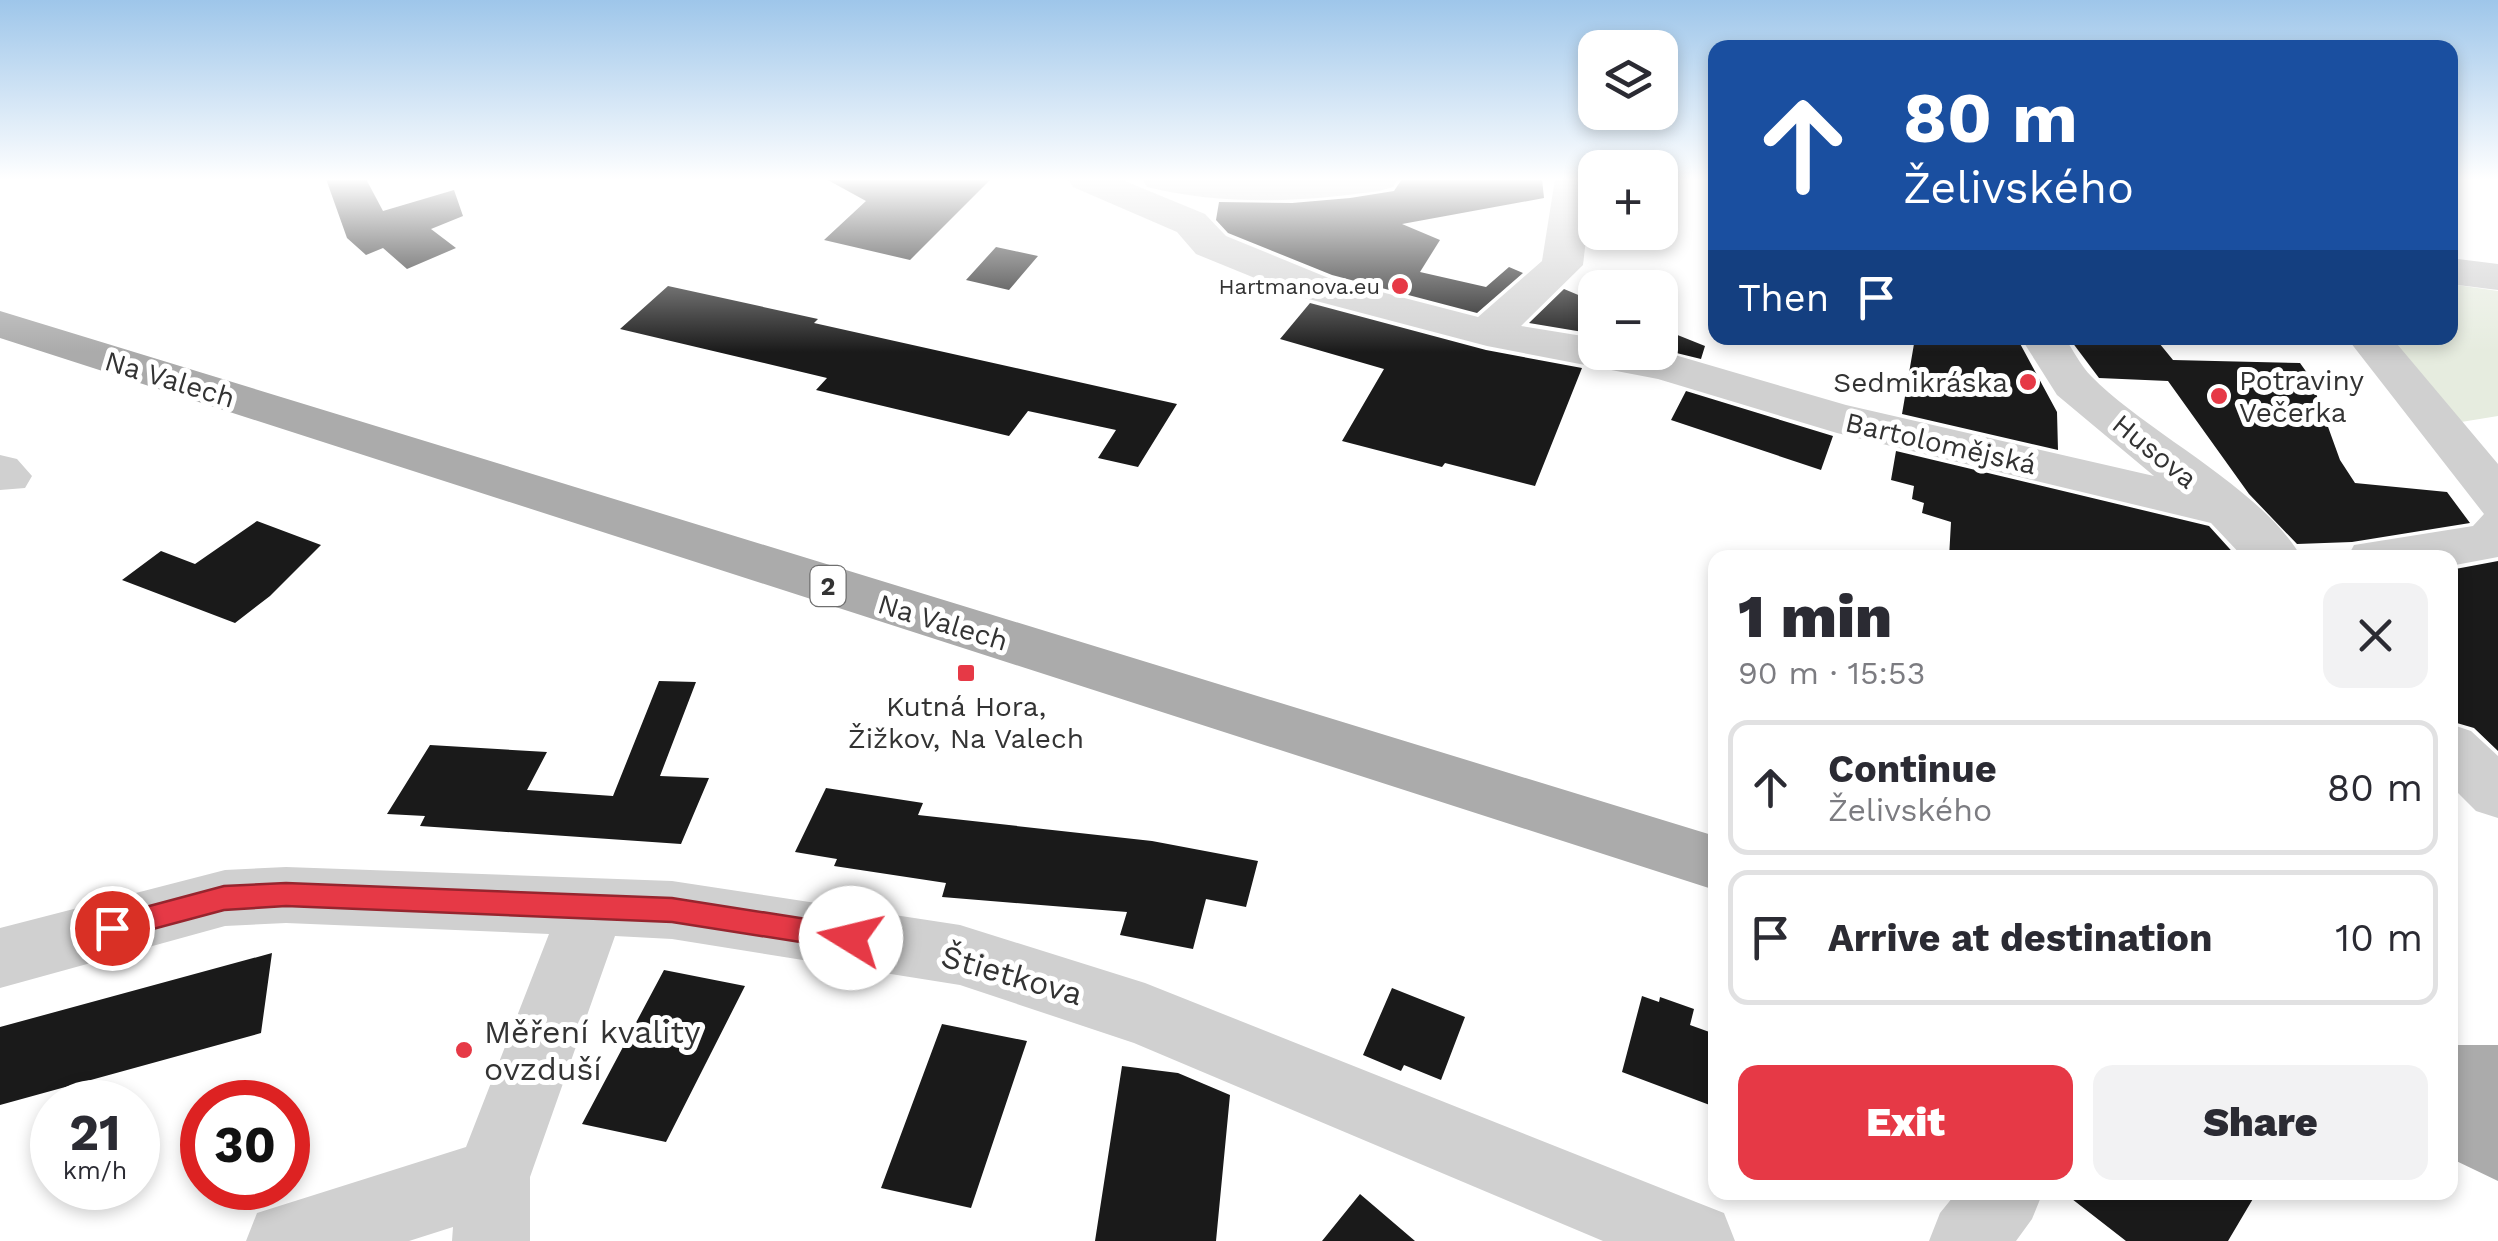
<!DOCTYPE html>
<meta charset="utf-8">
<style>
body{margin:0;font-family:"Work Sans",sans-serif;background:#f2f2f3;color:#2b2b33;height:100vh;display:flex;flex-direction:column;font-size:38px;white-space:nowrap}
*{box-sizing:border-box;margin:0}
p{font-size:32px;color:#7c7c81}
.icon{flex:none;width:55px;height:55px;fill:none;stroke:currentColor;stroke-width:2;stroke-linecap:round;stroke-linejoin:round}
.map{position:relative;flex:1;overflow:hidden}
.panel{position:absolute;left:1708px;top:550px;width:750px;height:650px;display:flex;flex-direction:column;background:#fff;border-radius:20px;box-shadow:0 5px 15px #0003}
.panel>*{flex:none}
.top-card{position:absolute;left:1708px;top:40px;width:750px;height:305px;border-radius:20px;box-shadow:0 5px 15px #0003;background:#1a4fa0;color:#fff;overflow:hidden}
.fabs{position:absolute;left:1578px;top:30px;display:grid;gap:20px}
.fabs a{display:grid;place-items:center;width:100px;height:100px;border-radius:20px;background:#fff;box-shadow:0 5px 15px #0003;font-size:50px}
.speed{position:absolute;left:30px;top:1080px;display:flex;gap:20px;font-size:50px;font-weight:700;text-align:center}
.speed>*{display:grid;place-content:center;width:130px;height:130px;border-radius:50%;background:#fff;box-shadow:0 5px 15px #0003;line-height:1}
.speed small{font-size:25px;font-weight:400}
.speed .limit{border:15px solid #d22;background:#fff;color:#111}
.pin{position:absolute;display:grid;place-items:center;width:85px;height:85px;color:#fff;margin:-42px;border:5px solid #fff;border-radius:50%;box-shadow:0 2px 10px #0007}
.me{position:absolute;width:110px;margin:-55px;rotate:279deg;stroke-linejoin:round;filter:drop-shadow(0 0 8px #0008)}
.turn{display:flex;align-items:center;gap:35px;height:210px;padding:0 30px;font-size:45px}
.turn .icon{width:130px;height:130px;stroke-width:2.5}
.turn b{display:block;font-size:70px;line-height:85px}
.then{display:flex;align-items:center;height:95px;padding:0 30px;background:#0003;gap:20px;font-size:38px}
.round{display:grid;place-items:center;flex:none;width:105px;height:105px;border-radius:20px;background:#f2f2f3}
.headline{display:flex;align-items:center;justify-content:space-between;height:170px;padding:0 30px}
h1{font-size:60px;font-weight:800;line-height:75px}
.button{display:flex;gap:20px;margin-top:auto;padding:20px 30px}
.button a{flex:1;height:115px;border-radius:20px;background:#e63946;color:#fff;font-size:40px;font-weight:800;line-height:115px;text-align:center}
.button a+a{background:#f2f2f3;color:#2b2b33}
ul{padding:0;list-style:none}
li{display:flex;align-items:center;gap:30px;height:135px;margin:0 20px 15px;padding:0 10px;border:5px solid #e1e1e2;border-radius:20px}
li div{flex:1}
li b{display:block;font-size:38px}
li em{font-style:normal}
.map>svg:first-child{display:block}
.green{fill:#e6ecdf}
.building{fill:#1a1a1a}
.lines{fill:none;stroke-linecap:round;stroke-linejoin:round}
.minor{fill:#d0d0d0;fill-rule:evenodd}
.major{fill:#ababab;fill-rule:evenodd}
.route{fill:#e63946;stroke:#96252e;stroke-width:2.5}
.poi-dot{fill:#e63946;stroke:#fff;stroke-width:4}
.labels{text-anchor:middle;stroke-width:10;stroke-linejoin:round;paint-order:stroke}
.far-poi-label{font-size:22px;fill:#333;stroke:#fff;text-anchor:end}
.shield{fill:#fff;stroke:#707070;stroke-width:2.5}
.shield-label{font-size:25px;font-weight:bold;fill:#333}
.street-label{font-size:28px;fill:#333;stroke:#fff}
.poi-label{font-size:28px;fill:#333;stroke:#fff;text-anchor:start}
.near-street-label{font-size:32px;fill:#333;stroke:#fff}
.near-poi-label{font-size:32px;fill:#333;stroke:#fff;text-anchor:start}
</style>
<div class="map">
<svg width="2498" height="1241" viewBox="0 0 2498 1241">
<rect width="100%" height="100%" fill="#fff"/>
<path class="green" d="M 2450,284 L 2498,291 L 2498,416 L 2455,423 L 2387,338 L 2450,338 Z"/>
<path class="building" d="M 326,179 L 366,179 L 383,211 L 454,190 L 463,216 L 431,229 L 456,248 L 407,269 L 383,248 L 366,255 L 347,238 Z
M 826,179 L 991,179 L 910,260 L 824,240 L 866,201 Z
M 1402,179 L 1542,179 L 1544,198 L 1402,224 L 1440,240 L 1420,272 L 1486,287 L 1509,267 L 1523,273 L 1477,313 L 1332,275 L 1228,233 L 1216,220 L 1219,202 L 1292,203 L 1350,198 L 1394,191 Z
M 996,247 L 1038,256 L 1009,290 L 966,280 Z
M 1610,272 L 1647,276 L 1649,288 L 1609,288 Z
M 668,286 L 818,319 L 814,323 L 1177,404 L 1138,467 L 1098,458 L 1116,430 L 1028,411 L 1009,436 L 816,390 L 827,378 L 620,329 Z
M 1564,289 L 1595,302 L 1595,334 L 1529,323 Z
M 1310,303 L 1486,350 L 1582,368 L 1535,486 L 1445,463 L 1442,467 L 1342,441 L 1384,369 L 1280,339 Z
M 1660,328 L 1705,346 L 1701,359 L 1660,349 Z
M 1915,338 L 2017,338 L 2057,412 L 2058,450 L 1902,414 Z
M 2069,338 L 2155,338 L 2173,360 L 2300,363 L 2310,377 L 2340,460 L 2355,483 L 2447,492 L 2470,523 L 2352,542 L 2297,544 L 2249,494 L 2168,381 L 2099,378 Z
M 1686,391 L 1833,436 L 1821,470 L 1671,420 Z
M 1896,451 L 2209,526 L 2238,558 L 1949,558 L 1951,522 L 1922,513 L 1924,503 L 1912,499 L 1914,486 L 1891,480 Z
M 257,521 L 321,545 L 270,596 L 235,623 L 122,580 L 161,551 L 195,564 Z
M 2498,561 L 2498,751 L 2474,728 L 2450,721 L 2450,570 Z
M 659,681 L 696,682 L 660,776 L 709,778 L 681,844 L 420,826 L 425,816 L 387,814 L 430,745 L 547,752 L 527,790 L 613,796 Z
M 826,788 L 923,803 L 918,815 L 1152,841 L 1258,861 L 1246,907 L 1206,899 L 1193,949 L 1120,935 L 1127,912 L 942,897 L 946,883 L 834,866 L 837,859 L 795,852 Z
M 272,953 L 261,1033 L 0,1105 L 0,1027 Z
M 664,970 L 745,986 L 666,1142 L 582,1124 Z
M 1392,988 L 1465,1017 L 1441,1080 L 1404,1065 L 1401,1071 L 1363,1055 Z
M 1642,996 L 1659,1002 L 1660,997 L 1694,1009 L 1690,1025 L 1715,1034 L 1715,1107 L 1622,1072 Z
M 942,1024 L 1027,1041 L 971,1208 L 881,1188 Z
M 1122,1066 L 1178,1073 L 1230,1095 L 1216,1241 L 1095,1241 Z
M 2063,1192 L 2257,1192 L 2228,1241 L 2126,1241 Z
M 1360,1194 L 1415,1241 L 1322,1241 Z"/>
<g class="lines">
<path class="minor" d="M 1068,179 L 1120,179 L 1205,214 L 1226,236 L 1331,279 L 1478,317 L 1542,261 L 1555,179 L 1593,179 L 1583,265 L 1521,326 L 1595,338 L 1595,352 L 1668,353 L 1846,405 L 2154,476 L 2057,395 L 2021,338 L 2065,338 C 2073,350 2081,366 2091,376 C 2149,435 2260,486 2302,558 L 2244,558 L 2211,523 L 1837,433 L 1658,379 L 1487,346 L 1301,297 L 1196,254 L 1177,232 L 1073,187 Z
M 1142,179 L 1398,179 L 1393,187 L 1379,191 C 1302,202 1224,206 1147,187 Z
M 2450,258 L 2498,264 L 2498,290 L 2450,284 Z
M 2347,338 L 2392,338 L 2498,464 L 2498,557 L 2450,566 L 2450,558 L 2347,558 L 2354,545 L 2473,526 L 2484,514 Z
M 0,455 L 17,459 L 32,476 L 25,488 L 0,490 Z
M 2450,724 L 2471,731 L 2498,756 L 2498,818 L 2476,811 L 2450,785 Z
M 286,867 L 672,881 L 960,925 L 1145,983 L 1696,1202 L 1724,1213 L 1735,1241 L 1603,1241 L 1134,1043 L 960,985 L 672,939 L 615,936 L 530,1177 L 530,1241 L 452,1241 L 453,1227 L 409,1241 L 246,1241 L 257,1213 L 466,1147 L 549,934 L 286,923 L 225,926 L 0,988 L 0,928 L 225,870 Z
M 1957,1192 L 2043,1192 L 2032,1219 L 2016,1241 L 1929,1241 L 1940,1213 Z"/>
<path class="major" d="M 0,311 L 1715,836 L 1715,890 L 0,338 Z
M 2450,1045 L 2498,1045 L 2498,1181 L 2450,1158 Z"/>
</g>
<linearGradient id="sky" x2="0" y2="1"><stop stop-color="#9ec6ea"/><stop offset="0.51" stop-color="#fff"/><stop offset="1" stop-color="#fff" stop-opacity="0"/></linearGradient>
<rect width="2498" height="352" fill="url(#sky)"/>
<path class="route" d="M 286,883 L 672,898 L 851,926 L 861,929 L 865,938 L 861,946 L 851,950 L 672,922 L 286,906 L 224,910 L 112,940 L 103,936 L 99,928 L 103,919 L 112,916 L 224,886 Z"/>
<g class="poi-dot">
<circle cx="1400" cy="286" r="10"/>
<circle cx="2028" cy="382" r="10"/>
<circle cx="2219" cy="396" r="10"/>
<rect x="956" y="663" width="20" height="20" rx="5"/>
<circle cx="464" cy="1050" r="10"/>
</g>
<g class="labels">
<g class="far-poi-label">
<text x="1380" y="294">Hartmanova.eu</text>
</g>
<rect class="shield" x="810.5" y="566" width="35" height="40" rx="8"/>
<g class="shield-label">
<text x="828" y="595">2</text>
</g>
<g class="street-label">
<text transform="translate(170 379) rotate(17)" y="10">Na Valech</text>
<text transform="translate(1941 443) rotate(13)" y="10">Bartolomějská</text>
<text transform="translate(2155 451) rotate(39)" y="10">Husova</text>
<text transform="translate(943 622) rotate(17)" y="10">Na Valech</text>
</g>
<g class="poi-label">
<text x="2239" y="390">Potraviny<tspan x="2239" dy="32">Večerka</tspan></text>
<text x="2008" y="392" text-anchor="end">Sedmikráska</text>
<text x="966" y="716" text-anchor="middle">Kutná Hora,<tspan x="966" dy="32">Žižkov, Na Valech</tspan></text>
</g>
<g class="near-street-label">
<text transform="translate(1012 975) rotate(16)" y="11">Štietkova</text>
</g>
<g class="near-poi-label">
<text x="484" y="1043">Měření kvality<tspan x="484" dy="37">ovzduší</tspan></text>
</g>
</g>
</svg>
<div class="fabs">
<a><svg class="icon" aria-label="layers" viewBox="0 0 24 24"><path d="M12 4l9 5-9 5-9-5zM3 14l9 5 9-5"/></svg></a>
<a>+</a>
<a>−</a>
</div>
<div class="speed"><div>21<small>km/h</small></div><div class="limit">30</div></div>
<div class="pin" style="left:112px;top:928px;background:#d93025"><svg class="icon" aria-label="arrive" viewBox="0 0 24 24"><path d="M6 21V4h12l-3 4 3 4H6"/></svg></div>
<svg class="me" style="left:851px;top:938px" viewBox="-20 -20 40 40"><circle r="19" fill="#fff"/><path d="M0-13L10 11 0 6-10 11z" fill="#e63946"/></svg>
<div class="top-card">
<div class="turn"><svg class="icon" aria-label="ahead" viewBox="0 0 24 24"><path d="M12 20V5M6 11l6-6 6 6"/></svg><div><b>80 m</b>Želivského</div></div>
<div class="then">Then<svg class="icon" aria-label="arrive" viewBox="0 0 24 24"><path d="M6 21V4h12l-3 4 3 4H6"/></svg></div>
</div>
<section class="panel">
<div class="headline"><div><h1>1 min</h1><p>90 m · 15:53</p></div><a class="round"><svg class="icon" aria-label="close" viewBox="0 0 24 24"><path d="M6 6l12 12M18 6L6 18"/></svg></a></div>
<ul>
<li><svg class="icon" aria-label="ahead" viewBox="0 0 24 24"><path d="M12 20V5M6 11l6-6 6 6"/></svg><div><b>Continue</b><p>Želivského</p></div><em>80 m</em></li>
<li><svg class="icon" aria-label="arrive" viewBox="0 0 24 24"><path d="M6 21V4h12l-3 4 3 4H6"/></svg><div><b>Arrive at destination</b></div><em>10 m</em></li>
</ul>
<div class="button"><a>Exit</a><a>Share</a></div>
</section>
</div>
